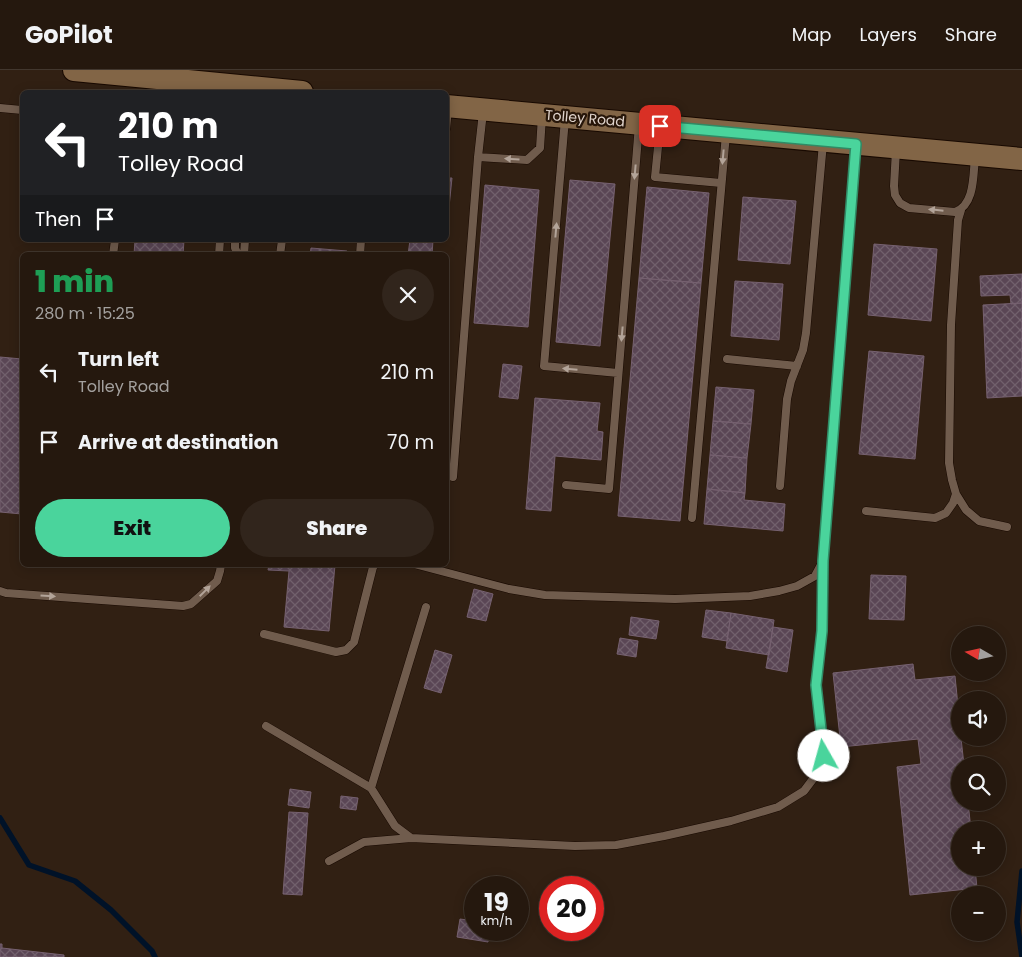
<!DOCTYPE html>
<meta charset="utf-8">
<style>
body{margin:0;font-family:Poppins,sans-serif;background:#31251c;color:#f1f3f6;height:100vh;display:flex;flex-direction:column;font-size:19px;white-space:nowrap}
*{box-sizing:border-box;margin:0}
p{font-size:16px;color:#a3a09e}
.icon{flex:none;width:28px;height:28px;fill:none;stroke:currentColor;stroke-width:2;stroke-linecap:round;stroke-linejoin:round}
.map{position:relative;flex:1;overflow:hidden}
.details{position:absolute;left:20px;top:182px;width:429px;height:315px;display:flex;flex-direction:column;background:#25180e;border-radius:8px;box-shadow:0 2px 12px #0003,0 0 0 1px #42372e}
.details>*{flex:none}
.hud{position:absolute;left:20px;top:20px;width:429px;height:152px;border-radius:8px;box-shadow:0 2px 12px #0003,0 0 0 1px #42372e;background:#202124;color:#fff;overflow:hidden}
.needle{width:32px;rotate:279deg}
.tools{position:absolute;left:951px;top:556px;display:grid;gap:10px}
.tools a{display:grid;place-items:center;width:55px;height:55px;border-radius:50%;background:#25180e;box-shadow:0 2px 12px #0003,0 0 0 1px #42372e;font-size:25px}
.speed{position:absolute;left:464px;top:806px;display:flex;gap:10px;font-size:25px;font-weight:700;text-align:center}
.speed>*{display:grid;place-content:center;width:65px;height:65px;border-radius:50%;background:#25180e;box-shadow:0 2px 12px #0003,0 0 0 1px #42372e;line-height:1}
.speed small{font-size:12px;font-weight:400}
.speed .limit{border:8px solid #d22;background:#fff;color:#111}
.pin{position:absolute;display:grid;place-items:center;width:42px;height:42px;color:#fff;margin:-21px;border-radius:10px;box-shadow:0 2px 8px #0006}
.me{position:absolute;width:55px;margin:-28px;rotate:353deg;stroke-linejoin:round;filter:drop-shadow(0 0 4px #0008)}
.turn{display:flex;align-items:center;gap:18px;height:105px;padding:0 15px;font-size:22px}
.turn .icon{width:65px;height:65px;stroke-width:2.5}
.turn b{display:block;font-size:35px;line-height:42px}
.then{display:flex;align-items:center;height:48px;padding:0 15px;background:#0003;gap:10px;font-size:19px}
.round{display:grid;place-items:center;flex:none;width:52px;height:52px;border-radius:26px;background:#31251c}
.head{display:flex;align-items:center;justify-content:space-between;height:85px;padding:0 15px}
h1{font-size:30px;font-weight:800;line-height:38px;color:#1e9e55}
.button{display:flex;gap:10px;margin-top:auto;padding:10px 15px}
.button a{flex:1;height:58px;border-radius:30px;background:#4ad49c;color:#111;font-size:20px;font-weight:800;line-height:58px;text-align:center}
.button a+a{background:#31251c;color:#f1f3f6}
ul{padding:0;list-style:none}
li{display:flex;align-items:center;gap:15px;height:70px;padding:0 15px}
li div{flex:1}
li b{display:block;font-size:19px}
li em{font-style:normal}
header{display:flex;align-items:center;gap:30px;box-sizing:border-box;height:70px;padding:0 25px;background:#25180e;border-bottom:1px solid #42372e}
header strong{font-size:24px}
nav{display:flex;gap:28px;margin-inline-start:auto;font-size:18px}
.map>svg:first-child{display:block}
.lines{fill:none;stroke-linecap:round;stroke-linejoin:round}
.stream{stroke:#001228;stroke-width:5.5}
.building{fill:url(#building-cross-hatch);stroke:#766170}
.lane-casing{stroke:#180901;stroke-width:9}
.secondary-casing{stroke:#180901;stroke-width:24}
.lane{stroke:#705c4d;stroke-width:8}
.secondary{stroke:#826546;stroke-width:22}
.oneway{fill:#b3a499}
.route-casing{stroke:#308a65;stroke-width:12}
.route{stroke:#4ad49c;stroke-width:9}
.labels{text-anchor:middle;stroke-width:4.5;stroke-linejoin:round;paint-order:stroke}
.street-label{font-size:14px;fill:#e0d4cc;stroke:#271609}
</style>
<header>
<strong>GoPilot</strong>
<nav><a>Map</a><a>Layers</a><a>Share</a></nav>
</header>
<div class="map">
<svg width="1022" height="887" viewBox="0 0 1022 887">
<defs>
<pattern id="building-cross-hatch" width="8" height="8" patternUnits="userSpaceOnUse" patternTransform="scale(1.25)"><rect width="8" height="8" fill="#5a4655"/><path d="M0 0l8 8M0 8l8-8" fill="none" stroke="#71606c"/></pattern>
</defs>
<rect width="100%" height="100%" fill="#312013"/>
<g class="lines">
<path class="stream" d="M 0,748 L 29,795 L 75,811 L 111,840 L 152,881 L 155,887
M 1022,801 L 1017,852 L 1022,887"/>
</g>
<path class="building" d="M 446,108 L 452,108 L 449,137 L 446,137 Z
M 570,110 L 615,114 L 600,276 L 556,272 Z
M 485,115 L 539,120 L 528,257 L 474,253 Z
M 647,117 L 709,123 L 701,213 L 639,208 Z
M 743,127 L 796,131 L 790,194 L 738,190 Z
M 135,170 L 184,170 L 183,185 L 134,185 Z
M 410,170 L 433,170 L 432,185 L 408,185 Z
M 874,174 L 937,179 L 931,251 L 868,245 Z
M 311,178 L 347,181 L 346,185 L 310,185 Z
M 1022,204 L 1022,233 L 1011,234 L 1010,225 L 981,226 L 980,206 Z
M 639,208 L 701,213 L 680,451 L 618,446 Z
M 735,211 L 783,214 L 779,270 L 731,266 Z
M 1022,233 L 1022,326 L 987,328 L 983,235 Z
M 869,281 L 924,286 L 915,389 L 859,384 Z
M 0,287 L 22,289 L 22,444 L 0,442 Z
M 503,294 L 522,296 L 518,329 L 499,327 Z
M 716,317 L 754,320 L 751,354 L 713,351 Z
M 535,328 L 600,333 L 597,361 L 603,362 L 601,390 L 555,386 L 551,441 L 526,439 Z
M 713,351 L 751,354 L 747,388 L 710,385 Z
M 710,385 L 747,388 L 745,423 L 707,419 Z
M 707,419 L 745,423 L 744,430 L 785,434 L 783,461 L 704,454 Z
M 269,495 L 335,495 L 329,561 L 284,557 L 289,501 L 268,500 Z
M 871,505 L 906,506 L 904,550 L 869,549 Z
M 474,519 L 493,524 L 486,551 L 467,547 Z
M 706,540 L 731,543 L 727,571 L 702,567 Z
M 731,543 L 774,550 L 769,585 L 726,578 Z
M 631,547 L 659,551 L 656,569 L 629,565 Z
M 773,557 L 793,560 L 787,602 L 766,598 Z
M 620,568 L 638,571 L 636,587 L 617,584 Z
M 435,580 L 452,585 L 441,623 L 424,618 Z
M 913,594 L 915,610 L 955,606 L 960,656 L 960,668 L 961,668 L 964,695 L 960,695 L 960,732 L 968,732 L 971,760 L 960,760 L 960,798 L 975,798 L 977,818 L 910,825 L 897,697 L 921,694 L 918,669 L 841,677 L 833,603 Z
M 290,719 L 311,722 L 309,738 L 288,735 Z
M 341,726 L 358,728 L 356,740 L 340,738 Z
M 289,742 L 308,743 L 302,825 L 283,824 Z
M 460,849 L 475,851 L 475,860 L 490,860 L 488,872 L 457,867 Z
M 0,874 L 2,874 L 2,878 L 64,885 L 64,887 L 0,887 Z"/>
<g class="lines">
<g class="lane-casing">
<path id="lane" d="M 0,38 L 22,40
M 483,42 L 478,87 L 527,90 L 540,78 L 542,46
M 565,49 L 544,296 L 618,303
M 660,57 L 655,107 L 721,113
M 446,59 L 448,38
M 896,80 L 894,116 L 895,125 L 900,133 L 909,138 L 955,142 C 975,135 973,105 975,87
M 961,140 L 958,150 L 951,255 L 949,393 L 952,410 L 956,424 L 966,440 L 979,451 L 1007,457
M 235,170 L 235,178 L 238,185
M 113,185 L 115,170
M 219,185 L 220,170
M 244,185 L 245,170
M 280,185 L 282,170
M 360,185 L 361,170
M 727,289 L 797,296
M 453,407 L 478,87
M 566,415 L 609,419 L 639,55
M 780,416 L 787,329 L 791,311 L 803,280 L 806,263 L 823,73
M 866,441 L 935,448 L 946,443 L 953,433 L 956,424
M 692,448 L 726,64
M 418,495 L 509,519 L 545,525 L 675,529 L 750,526 L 779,521 L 797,516 L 815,506 L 822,493
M 0,521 L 6,523 L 183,536 L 191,534 L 217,511 L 220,501 L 221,495
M 264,564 L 336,582 L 346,580 L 354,572 L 373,497 L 375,495
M 266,656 L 371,718
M 411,768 L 395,756 L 371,718 L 426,537
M 329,791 L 364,772 L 411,768 L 575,776 L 616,775 L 664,766 L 731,751 L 778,737 L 804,721 L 819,701 L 824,686 L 816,615 L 822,561 L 823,491 L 856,76"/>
</g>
<g class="secondary-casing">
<path id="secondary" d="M 74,0 L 302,22
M 446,36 L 1022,89"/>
</g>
<use href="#lane" class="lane"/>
<use href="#secondary" class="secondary"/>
</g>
<defs><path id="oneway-solid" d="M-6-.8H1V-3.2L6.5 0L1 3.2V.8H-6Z" transform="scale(1.25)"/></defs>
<g class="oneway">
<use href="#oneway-solid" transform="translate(723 87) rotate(95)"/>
<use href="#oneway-solid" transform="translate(512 89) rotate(-176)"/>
<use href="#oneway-solid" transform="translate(635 102) rotate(95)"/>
<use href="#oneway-solid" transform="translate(936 140) rotate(-174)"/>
<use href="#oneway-solid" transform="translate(556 160) rotate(-85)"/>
<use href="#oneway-solid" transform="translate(622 264) rotate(95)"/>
<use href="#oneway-solid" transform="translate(570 299) rotate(-175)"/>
<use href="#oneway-solid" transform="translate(205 521) rotate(-45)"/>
<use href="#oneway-solid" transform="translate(48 526) rotate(4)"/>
</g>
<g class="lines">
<g class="route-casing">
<path id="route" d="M 660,56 L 856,74 L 823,491 L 822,561 L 816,615 L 824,686"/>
</g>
<use href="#route" class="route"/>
</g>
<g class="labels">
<g class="street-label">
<text transform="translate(585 48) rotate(5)" y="5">Tolley Road</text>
</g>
</g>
</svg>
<div class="tools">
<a><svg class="needle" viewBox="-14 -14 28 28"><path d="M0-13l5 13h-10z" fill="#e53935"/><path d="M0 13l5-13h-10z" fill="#a3a09e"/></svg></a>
<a><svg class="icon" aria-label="sound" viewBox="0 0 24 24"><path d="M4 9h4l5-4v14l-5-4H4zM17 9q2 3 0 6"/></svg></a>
<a><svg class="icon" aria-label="search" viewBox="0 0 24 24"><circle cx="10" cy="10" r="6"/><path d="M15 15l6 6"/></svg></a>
<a>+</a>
<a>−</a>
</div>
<div class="speed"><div>19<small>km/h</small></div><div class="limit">20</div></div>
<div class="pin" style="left:660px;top:56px;background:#d93025"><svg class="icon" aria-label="arrive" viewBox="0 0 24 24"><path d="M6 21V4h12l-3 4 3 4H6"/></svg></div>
<svg class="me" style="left:824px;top:686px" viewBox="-20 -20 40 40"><circle r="19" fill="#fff"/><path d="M0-13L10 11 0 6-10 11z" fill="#4ad49c"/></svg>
<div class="hud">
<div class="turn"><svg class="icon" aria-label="left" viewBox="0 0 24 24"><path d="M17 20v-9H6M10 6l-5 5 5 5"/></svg><div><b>210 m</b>Tolley Road</div></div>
<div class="then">Then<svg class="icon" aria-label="arrive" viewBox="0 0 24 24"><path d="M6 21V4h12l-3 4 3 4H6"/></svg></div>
</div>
<section class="details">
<div class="head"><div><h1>1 min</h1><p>280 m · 15:25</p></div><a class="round"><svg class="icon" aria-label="close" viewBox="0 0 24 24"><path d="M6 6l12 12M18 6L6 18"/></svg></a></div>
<ul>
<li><svg class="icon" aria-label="left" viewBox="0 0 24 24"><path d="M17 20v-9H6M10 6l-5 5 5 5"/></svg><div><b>Turn left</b><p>Tolley Road</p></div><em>210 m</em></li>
<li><svg class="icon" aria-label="arrive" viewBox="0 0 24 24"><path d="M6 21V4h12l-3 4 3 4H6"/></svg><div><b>Arrive at destination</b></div><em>70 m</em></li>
</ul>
<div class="button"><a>Exit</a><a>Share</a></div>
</section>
</div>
